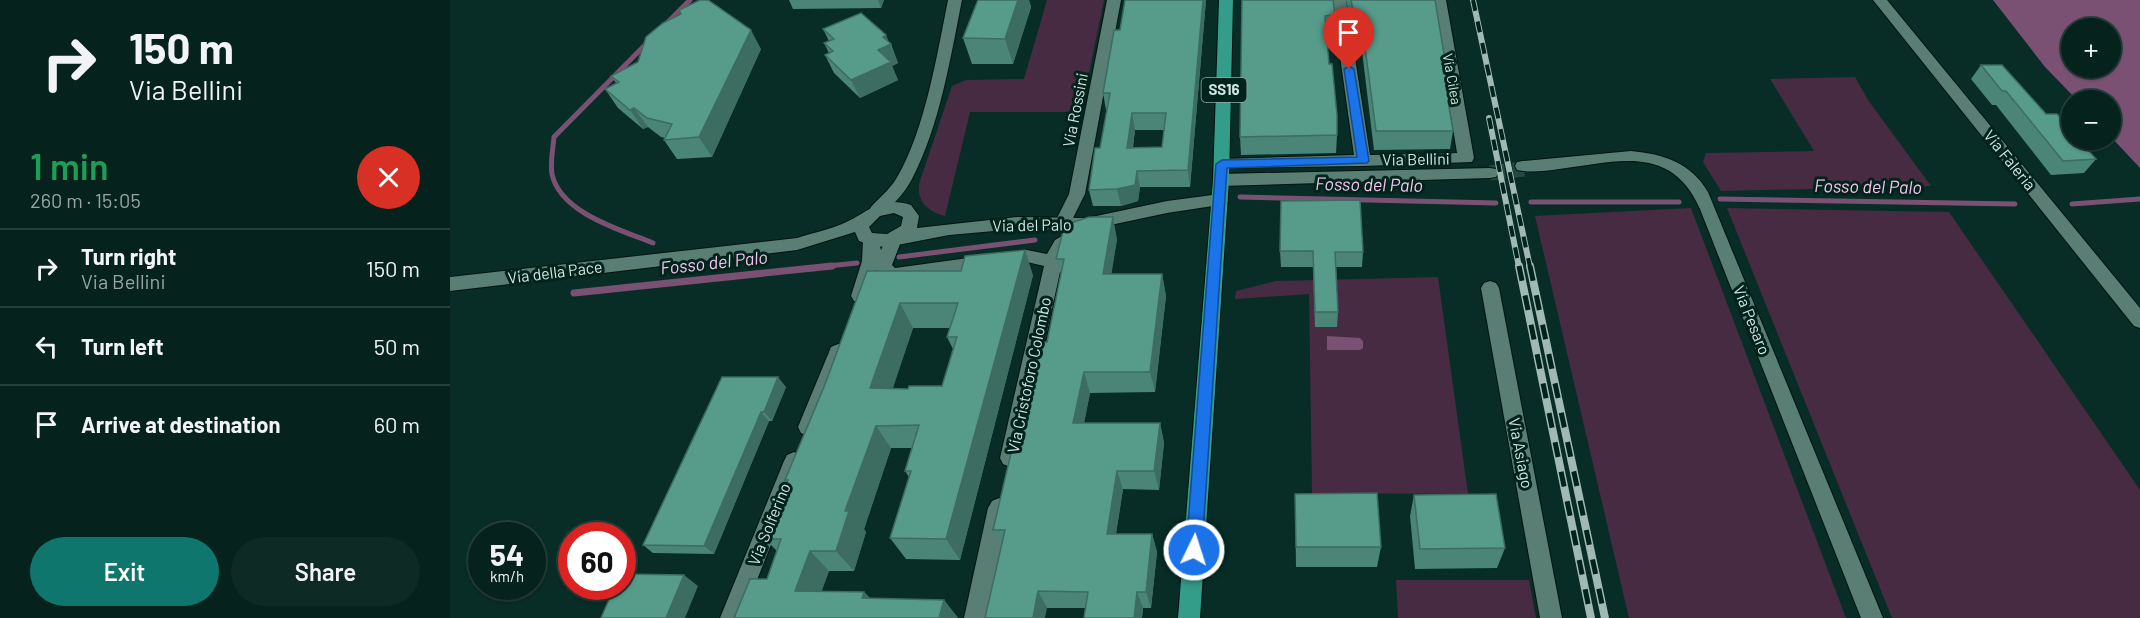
<!DOCTYPE html>
<meta charset="utf-8">
<style>
body{margin:0;font-family:Barlow,sans-serif;background:#0e2a25;color:#f1f3f6;height:100vh;display:flex;flex-direction:column;font-size:22px;white-space:nowrap}
*{box-sizing:border-box;margin:0}
p{font-size:20px;color:#97a4a3}
.icon{flex:none;width:33px;height:33px;fill:none;stroke:currentColor;stroke-width:2;stroke-linecap:round;stroke-linejoin:round}
.map{position:relative;flex:1;overflow:hidden}
.details{display:flex;flex-direction:column;background:#05221c;width:450px}
.details>*{flex:none}
.banner{background:#05221c;color:#f1f3f6;overflow:hidden}
.controls{position:absolute;left:1611px;top:18px;display:grid;gap:12px}
.controls a{display:grid;place-items:center;width:60px;height:60px;border-radius:50%;background:#05221c;box-shadow:0 2px 4px #0004,0 0 0 2px #263f3b;font-size:30px}
.speed{position:absolute;left:18px;top:522px;display:flex;gap:12px;font-size:30px;font-weight:700;text-align:center}
.speed>*{display:grid;place-content:center;width:78px;height:78px;border-radius:50%;background:#05221c;box-shadow:0 2px 4px #0004,0 0 0 2px #263f3b;line-height:1}
.speed small{font-size:15px;font-weight:400}
.speed .limit{border:9px solid #d22;background:#fff;color:#111}
.pin{position:absolute;display:grid;place-items:center;width:51px;height:51px;color:#fff;margin:-62px -26px;border-radius:50% 50% 50% 0;rotate:-45deg;box-shadow:0 0 6px #0007}
.pin .icon{rotate:45deg}
.me{position:absolute;width:66px;margin:-33px;rotate:4deg;stroke-linejoin:round;filter:drop-shadow(0 0 4px #0008)}
.turn{display:flex;align-items:center;gap:21px;height:126px;padding:0 30px;font-size:27px}
.turn .icon{width:78px;height:78px;stroke-width:2.5}
.turn b{display:block;font-size:42px;line-height:51px}
.round{display:grid;place-items:center;flex:none;width:63px;height:63px;border-radius:32px;background:#0e2a25}
.headline{display:flex;align-items:center;justify-content:space-between;height:102px;padding:0 30px}
h1{font-size:36px;font-weight:600;line-height:45px;color:#1e9e55}
.action{display:flex;gap:12px;margin-top:auto;padding:12px 30px}
.action a{flex:1;height:69px;border-radius:36px;background:#0f766e;color:#fff;font-size:24px;font-weight:600;line-height:69px;text-align:center}
.action a+a{background:#0e2a25;color:#f1f3f6}
ul{padding:0;list-style:none}
li{display:flex;align-items:center;gap:18px;height:78px;padding:0 30px;border-top:2px solid #263f3b}
li div{flex:1}
li b{display:block;font-size:22px}
li em{font-style:normal}
main{display:flex;flex:1;min-height:0}
.map>svg:first-child{display:block}
.green{fill:#472b42}
.water{fill:#7b5173;fill-rule:evenodd}
.lines{fill:none;stroke-linecap:round;stroke-linejoin:round}
.stream-far1{stroke:#7b5173;stroke-width:5}
.stream{stroke:#7b5173;stroke-width:7}
.secondary-tunnel{stroke:#254942;stroke-width:15;stroke-dasharray:15 8;stroke-linecap:butt}
.street-casing{stroke:#00140f;stroke-width:2}
.secondary-casing{stroke:#00140f;stroke-width:2}
.primary-casing{stroke:#00140f;stroke-width:2}
.street{fill:#597e74;fill-rule:evenodd}
.secondary{fill:#597e74;fill-rule:evenodd}
.primary{fill:#339d89;fill-rule:evenodd}
.rail-far1-casing{stroke:#a1b9b3;stroke-width:6}
.rail-casing{stroke:#a1b9b3;stroke-width:8}
.rail-far1{stroke:#00231c;stroke-width:4;stroke-dasharray:11;stroke-linecap:butt}
.rail{stroke:#00231c;stroke-width:5;stroke-dasharray:15;stroke-linecap:butt}
.wall{fill:#4b8577;fill-rule:evenodd}
.shaded-wall{fill:#3d6c61}
.building{fill:#579b8a;stroke:#3d6c61;stroke-width:1.5;fill-rule:evenodd}
.route{fill:#1a73e8;stroke:#114b97;stroke-width:1.5}
.labels{text-anchor:middle;stroke-width:6;stroke-linejoin:round;paint-order:stroke}
.far-street-label{font-size:14px;fill:#d2e5e0;stroke:#00231c}
.shield{fill:#00231c;stroke:#93aba5;stroke-width:1.5}
.shield-label{font-size:15px;font-weight:bold;fill:#d2e5e0}
.street-label{font-size:16px;fill:#d2e5e0;stroke:#00231c}
.water-label{font-size:18px;font-style:italic;fill:#f8c2ed;stroke:#00231c}
</style>
<main>
<section class="details">
<div class="banner">
<div class="turn"><svg class="icon" aria-label="right" viewBox="0 0 24 24"><path d="M7 20v-9h11M14 6l5 5-5 5"/></svg><div><b>150 m</b>Via Bellini</div></div>
</div>
<div class="headline"><div><h1>1 min</h1><p>260 m · 15:05</p></div><a class="round" style="background:#d93025;color:#fff"><svg class="icon" aria-label="close" viewBox="0 0 24 24"><path d="M6 6l12 12M18 6L6 18"/></svg></a></div>
<ul>
<li><svg class="icon" aria-label="right" viewBox="0 0 24 24"><path d="M7 20v-9h11M14 6l5 5-5 5"/></svg><div><b>Turn right</b><p>Via Bellini</p></div><em>150 m</em></li>
<li><svg class="icon" aria-label="left" viewBox="0 0 24 24"><path d="M17 20v-9H6M10 6l-5 5 5 5"/></svg><div><b>Turn left</b></div><em>50 m</em></li>
<li><svg class="icon" aria-label="arrive" viewBox="0 0 24 24"><path d="M6 21V4h12l-3 4 3 4H6"/></svg><div><b>Arrive at destination</b></div><em>60 m</em></li>
</ul>
<div class="action"><a>Exit</a><a>Share</a></div>
</section>
<div class="map">
<svg width="1690" height="618" viewBox="0 0 1690 618">
<rect width="100%" height="100%" fill="#072d26"/>
<path class="green" d="M 597,0 L 654,0 L 631,112 L 520,112 L 495,216 C 478,212 467,202 469,184 L 502,86 L 516,80 L 574,79 Z
M 1405,77 L 1418,100 L 1481,186 L 1271,191 L 1253,162 L 1256,153 L 1364,151 L 1320,79 Z
M 1241,208 L 1396,618 L 1179,618 L 1085,216 Z
M 1277,208 L 1499,212 L 1690,490 L 1690,618 L 1442,618 Z
M 988,277 L 1018,494 L 862,493 L 859,294 L 785,299 L 786,291 L 826,281 Z
M 946,580 L 1079,580 L 1086,618 L 948,618 Z"/>
<path class="water" d="M 1543,0 L 1690,0 L 1690,168 L 1661,137 L 1660,100 L 1627,100 L 1595,67 ZM 1622,28 L 1660,28 L 1660,68 L 1622,68 Z
M 877,336 L 910,338 L 913,341 L 913,348 L 910,350 L 877,350 Z"/>
<g class="lines">
<path class="stream-far1" d="M 217,23 L 240,0
M 197,43 L 104,137 C 103,149 100,163 102,174 C 110,213 171,230 203,243
M 790,197 L 1046,203
M 1270,199 L 1565,204
M 1081,202 L 1229,202
M 1622,204 L 1690,199
M 449,257 L 585,240
M 368,267 L 407,263"/>
<path class="stream" d="M 124,293 L 382,266"/>
<path class="secondary-tunnel" d="M 1040,173 L 1074,169"/>
<g class="street-casing">
<path id="street" d="M 498,0 L 512,0 C 500,60 490,125 462,179 C 455,193 443,204 433,215 L 421,215 L 419,211 L 421,207 C 429,198 440,189 446,179 C 475,131 487,54 498,0 Z
M 657,0 L 671,0 L 635,194 L 618,228 L 606,228 L 604,224 L 619,194 Z
M 882,0 L 896,0 L 920,155 L 1007,153 L 982,0 L 996,0 L 1024,158 L 1022,162 L 913,166 L 766,168 L 764,164 L 766,160 L 772,159 L 904,155 Z
M 627,227 L 633,229 L 635,233 L 614,253 L 570,458 L 567,464 L 560,467 L 553,464 L 550,458 L 594,266 L 577,262 L 442,282 L 436,280 L 426,270 L 416,301 L 410,303 L 404,301 L 401,296 L 412,261 L 413,240 L 415,236 L 421,234 L 427,236 L 431,250 L 438,235 L 444,233 L 450,235 L 452,239 L 442,265 L 445,268 L 577,250 L 597,254 L 605,240 Z
M 1040,281 L 1046,283 L 1049,288 L 1112,618 L 1090,618 L 1031,288 L 1034,283 Z
M 388,344 L 395,347 L 397,352 L 368,427 L 365,433 L 358,436 L 351,433 L 348,427 L 379,352 L 381,347 Z
M 344,452 L 351,455 L 354,461 L 292,618 L 270,618 L 334,461 L 337,455 Z
M 549,498 L 556,501 L 560,508 L 536,618 L 514,618 L 538,508 L 542,501 Z"/>
</g>
<g class="secondary-casing">
<path id="secondary" d="M 1423,0 L 1437,0 L 1690,308 L 1690,328 L 1684,326 Z
M 1181,151 C 1214,154 1241,163 1258,192 L 1433,618 L 1411,618 L 1250,209 C 1221,143 1166,162 1109,169 C 1096,171 1080,173 1067,170 L 1065,166 L 1067,162 L 1073,161 Z
M 1040,168 L 1046,169 L 1048,173 L 1046,177 L 1040,178 L 771,186 L 765,184 L 763,180 L 765,176 L 771,174 Z
M 770,194 L 776,196 L 778,200 L 776,204 L 717,213 L 637,230 L 567,229 L 499,235 L 437,247 L 422,246 L 409,241 L 405,232 L 347,250 L 0,291 L 0,277 L 347,238 C 362,233 378,230 392,224 C 419,213 428,195 461,205 L 469,216 L 467,228 L 567,217 L 637,218 L 717,201 ZM 444,213 L 453,217 L 451,226 L 437,234 L 422,233 L 419,227 L 430,216 Z"/>
</g>
<g class="primary-casing">
<path id="primary" d="M 769,0 L 783,0 L 779,180 L 750,618 L 728,618 L 763,180 Z"/>
</g>
<use href="#street" class="street"/>
<use href="#secondary" class="secondary"/>
<use href="#primary" class="primary"/>
<g class="rail-far1-casing">
<path id="rail-far1" d="M 1023,0 L 1080,267
M 1039,118 L 1069,267"/>
</g>
<g class="rail-casing">
<path id="rail" d="M 1069,266 L 1141,618
M 1080,266 L 1155,618"/>
</g>
<use href="#rail-far1" class="rail-far1"/>
<use href="#rail" class="rail"/>
</g>
<path class="wall" d="M 339,0 L 434,0 L 431,8 L 343,9 Z
M 528,0 L 579,0 L 581,7 L 563,64 L 522,64 L 513,38 Z
M 756,0 L 740,187 L 690,187 L 688,201 L 671,206 L 643,206 L 639,190 L 650,148 L 657,110 L 656,110 L 653,93 L 670,30 ZM 685,130 L 714,130 L 712,147 L 683,148 Z
M 792,0 L 885,15 L 885,34 L 876,34 L 879,64 L 887,135 L 886,153 L 791,155 L 790,137 Z
M 896,0 L 985,0 L 1001,101 L 999,111 L 1003,131 L 1000,149 L 924,150 L 912,51 L 909,51 L 907,33 L 903,33 Z
M 373,29 L 439,42 L 441,44 L 448,63 L 442,66 L 448,80 L 410,98 L 384,73 L 375,55 L 379,53 L 374,43 L 379,41 Z
M 311,49 L 262,157 L 227,159 L 214,140 L 215,138 L 211,137 L 198,127 L 193,129 L 168,108 L 155,89 L 166,83 L 161,76 L 188,62 Z
M 1531,65 L 1596,114 L 1646,159 L 1634,173 L 1601,175 L 1546,105 L 1542,105 L 1521,79 Z
M 667,239 L 661,274 L 712,274 L 716,296 L 705,392 L 640,393 L 634,423 L 710,423 L 714,443 L 709,490 L 673,489 L 666,534 L 702,534 L 707,552 L 701,608 L 693,608 L 692,618 L 634,618 L 635,608 L 597,608 L 552,544 L 543,530 L 597,342 L 611,274 L 606,259 Z
M 830,251 L 913,252 L 912,267 L 886,267 L 888,312 L 887,327 L 865,327 L 863,267 L 831,267 Z
M 417,271 L 583,275 L 510,560 L 456,559 L 440,538 L 459,477 L 455,471 L 462,448 L 441,448 L 414,529 L 416,532 L 404,571 L 379,571 L 371,591 L 414,592 L 420,598 L 494,600 L 508,618 L 284,618 L 317,579 L 327,551 L 315,539 L 337,483 L 335,480 L 374,387 ZM 463,328 L 500,328 L 497,337 L 503,349 L 492,386 L 458,389 L 442,389 Z
M 272,377 L 336,387 L 322,421 L 319,421 L 264,554 L 203,553 L 193,545 Z
M 845,494 L 931,547 L 927,567 L 846,567 Z
M 964,495 L 1055,548 L 1047,568 L 965,569 L 960,516 Z"/>
<path class="shaded-wall" d="M 428,0 L 434,0 L 431,8 Z
M 566,0 L 579,0 L 581,7 L 563,64 L 555,39 Z
M 753,0 L 756,0 L 740,187 L 738,170 Z
M 301,30 L 311,49 L 262,157 L 249,137 Z
M 436,35 L 448,63 L 442,66 L 448,80 L 410,98 L 401,80 L 428,50 L 433,37 Z
M 184,108 L 198,127 L 193,129 L 180,110 Z
M 682,113 L 685,130 L 680,164 L 677,148 Z
M 687,171 L 690,187 L 688,201 L 671,206 L 667,189 Z
M 663,217 L 667,239 L 658,296 L 653,274 Z
M 575,250 L 583,275 L 510,560 L 496,539 Z
M 712,274 L 716,296 L 705,392 L 700,372 Z
M 450,303 L 463,328 L 435,412 L 420,388 Z
M 634,372 L 640,393 L 630,443 L 623,423 Z
M 328,377 L 336,387 L 322,421 L 314,412 Z
M 311,412 L 319,421 L 264,554 L 254,546 Z
M 710,423 L 714,443 L 709,490 L 704,471 Z
M 426,426 L 441,448 L 414,529 L 416,532 L 404,571 L 386,551 L 395,511 Z
M 667,471 L 673,489 L 663,552 L 657,534 Z
M 702,534 L 707,552 L 701,608 L 696,592 Z
M 360,551 L 379,571 L 365,610 L 345,591 Z
M 234,575 L 248,586 L 235,618 L 216,618 Z
M 588,591 L 597,608 L 595,618 L 583,618 Z
M 414,592 L 431,611 L 412,598 Z
M 687,592 L 693,608 L 692,618 L 684,618 Z
M 494,600 L 508,618 L 489,618 Z"/>
<path class="building" d="M 250,0 L 258,0 L 301,30 L 249,137 L 214,140 L 222,124 L 197,118 L 184,108 L 180,110 L 155,89 L 169,82 L 161,76 L 188,62 L 196,37 L 213,23 L 231,14 L 229,10 Z
M 528,0 L 568,0 L 555,39 L 513,38 Z
M 675,0 L 753,0 L 738,170 L 687,171 L 685,185 L 667,189 L 639,190 L 645,148 L 650,148 L 660,93 L 653,93 L 664,30 L 670,30 ZM 682,113 L 716,113 L 712,147 L 677,148 Z
M 792,0 L 883,0 L 885,15 L 875,16 L 879,64 L 882,64 L 887,115 L 887,135 L 790,137 Z
M 901,0 L 985,0 L 996,66 L 1001,101 L 998,101 L 1003,131 L 926,131 L 913,32 L 911,32 L 908,15 L 904,15 Z
M 411,13 L 436,35 L 433,37 L 441,44 L 428,50 L 441,62 L 401,80 L 375,55 L 383,51 L 374,43 L 384,39 L 373,29 Z
M 1531,65 L 1552,65 L 1596,114 L 1607,114 L 1622,131 L 1622,140 L 1629,140 L 1646,159 L 1613,161 L 1556,91 L 1552,91 Z
M 910,200 L 913,252 L 885,252 L 888,312 L 865,312 L 863,251 L 830,251 L 831,201 Z
M 639,217 L 663,217 L 653,274 L 712,274 L 700,372 L 634,372 L 623,423 L 710,423 L 704,471 L 667,471 L 657,534 L 702,534 L 696,592 L 687,592 L 684,618 L 634,618 L 638,592 L 588,591 L 583,618 L 535,618 L 555,530 L 543,530 L 587,342 L 597,342 L 614,259 L 606,259 L 613,231 L 621,223 Z
M 575,250 L 496,539 L 440,538 L 461,471 L 455,471 L 469,425 L 426,426 L 395,511 L 399,511 L 386,551 L 360,551 L 345,591 L 414,592 L 412,598 L 494,600 L 489,618 L 284,618 L 300,579 L 317,579 L 331,539 L 315,539 L 338,480 L 335,480 L 374,387 L 417,271 L 511,271 L 515,256 ZM 450,303 L 508,303 L 497,337 L 507,337 L 492,386 L 459,386 L 458,389 L 420,388 Z
M 272,377 L 328,377 L 314,412 L 311,412 L 254,546 L 193,545 Z
M 927,493 L 931,547 L 846,547 L 845,494 Z
M 1046,494 L 1055,548 L 970,549 L 964,495 Z
M 172,574 L 234,575 L 216,618 L 151,618 L 165,586 L 172,586 Z"/>
<path class="route" d="M 899,66 L 904,69 L 919,161 L 917,163 L 777,168 L 752,550 L 750,555 L 744,557 L 738,555 L 736,550 L 766,164 L 772,160 L 907,157 L 894,69 Z"/>
<g class="labels">
<g class="far-street-label">
<text transform="translate(1002 79) rotate(80)" y="5">Via Cilea</text>
</g>
<rect class="shield" x="751.5" y="78" width="45" height="24" rx="4.5"/>
<g class="shield-label">
<text x="774" y="95">SS16</text>
</g>
<g class="street-label">
<text transform="translate(625 110) rotate(-79)" y="6">Via Rossini</text>
<text transform="translate(966 159) rotate(-1)" y="6">Via Bellini</text>
<text transform="translate(1560 160) rotate(51)" y="6">Via Faleria</text>
<text transform="translate(582 225) rotate(-1)" y="6">Via del Palo</text>
<text transform="translate(105 272) rotate(-7)" y="6">Via della Pace</text>
<text transform="translate(1302 320) rotate(68)" y="6">Via Pesaro</text>
<text transform="translate(579 375) rotate(-78)" y="6">Via Cristoforo Colombo</text>
<text transform="translate(1071 453) rotate(79)" y="6">Via Asiago</text>
<text transform="translate(319 524) rotate(-68)" y="6">Via Solferino</text>
</g>
<g class="water-label">
<text transform="translate(919 185) rotate(1)" y="6">Fosso del Palo</text>
<text transform="translate(1418 187) rotate(1)" y="6">Fosso del Palo</text>
<text transform="translate(264 263) rotate(-6)" y="6">Fosso del Palo</text>
</g>
</g>
</svg>
<div class="controls">
<a>+</a>
<a>−</a>
</div>
<div class="speed"><div>54<small>km/h</small></div><div class="limit">60</div></div>
<div class="pin" style="left:899px;top:69px;background:#d93025"><svg class="icon" aria-label="arrive" viewBox="0 0 24 24"><path d="M6 21V4h12l-3 4 3 4H6"/></svg></div>
<svg class="me" style="left:744px;top:550px" viewBox="-20 -20 40 40"><circle r="17" fill="#1a73e8" stroke="#fff" stroke-width="3"/><path d="M0-11L8 9 0 5-8 9z" fill="#fff"/></svg>
</div>
</main>
